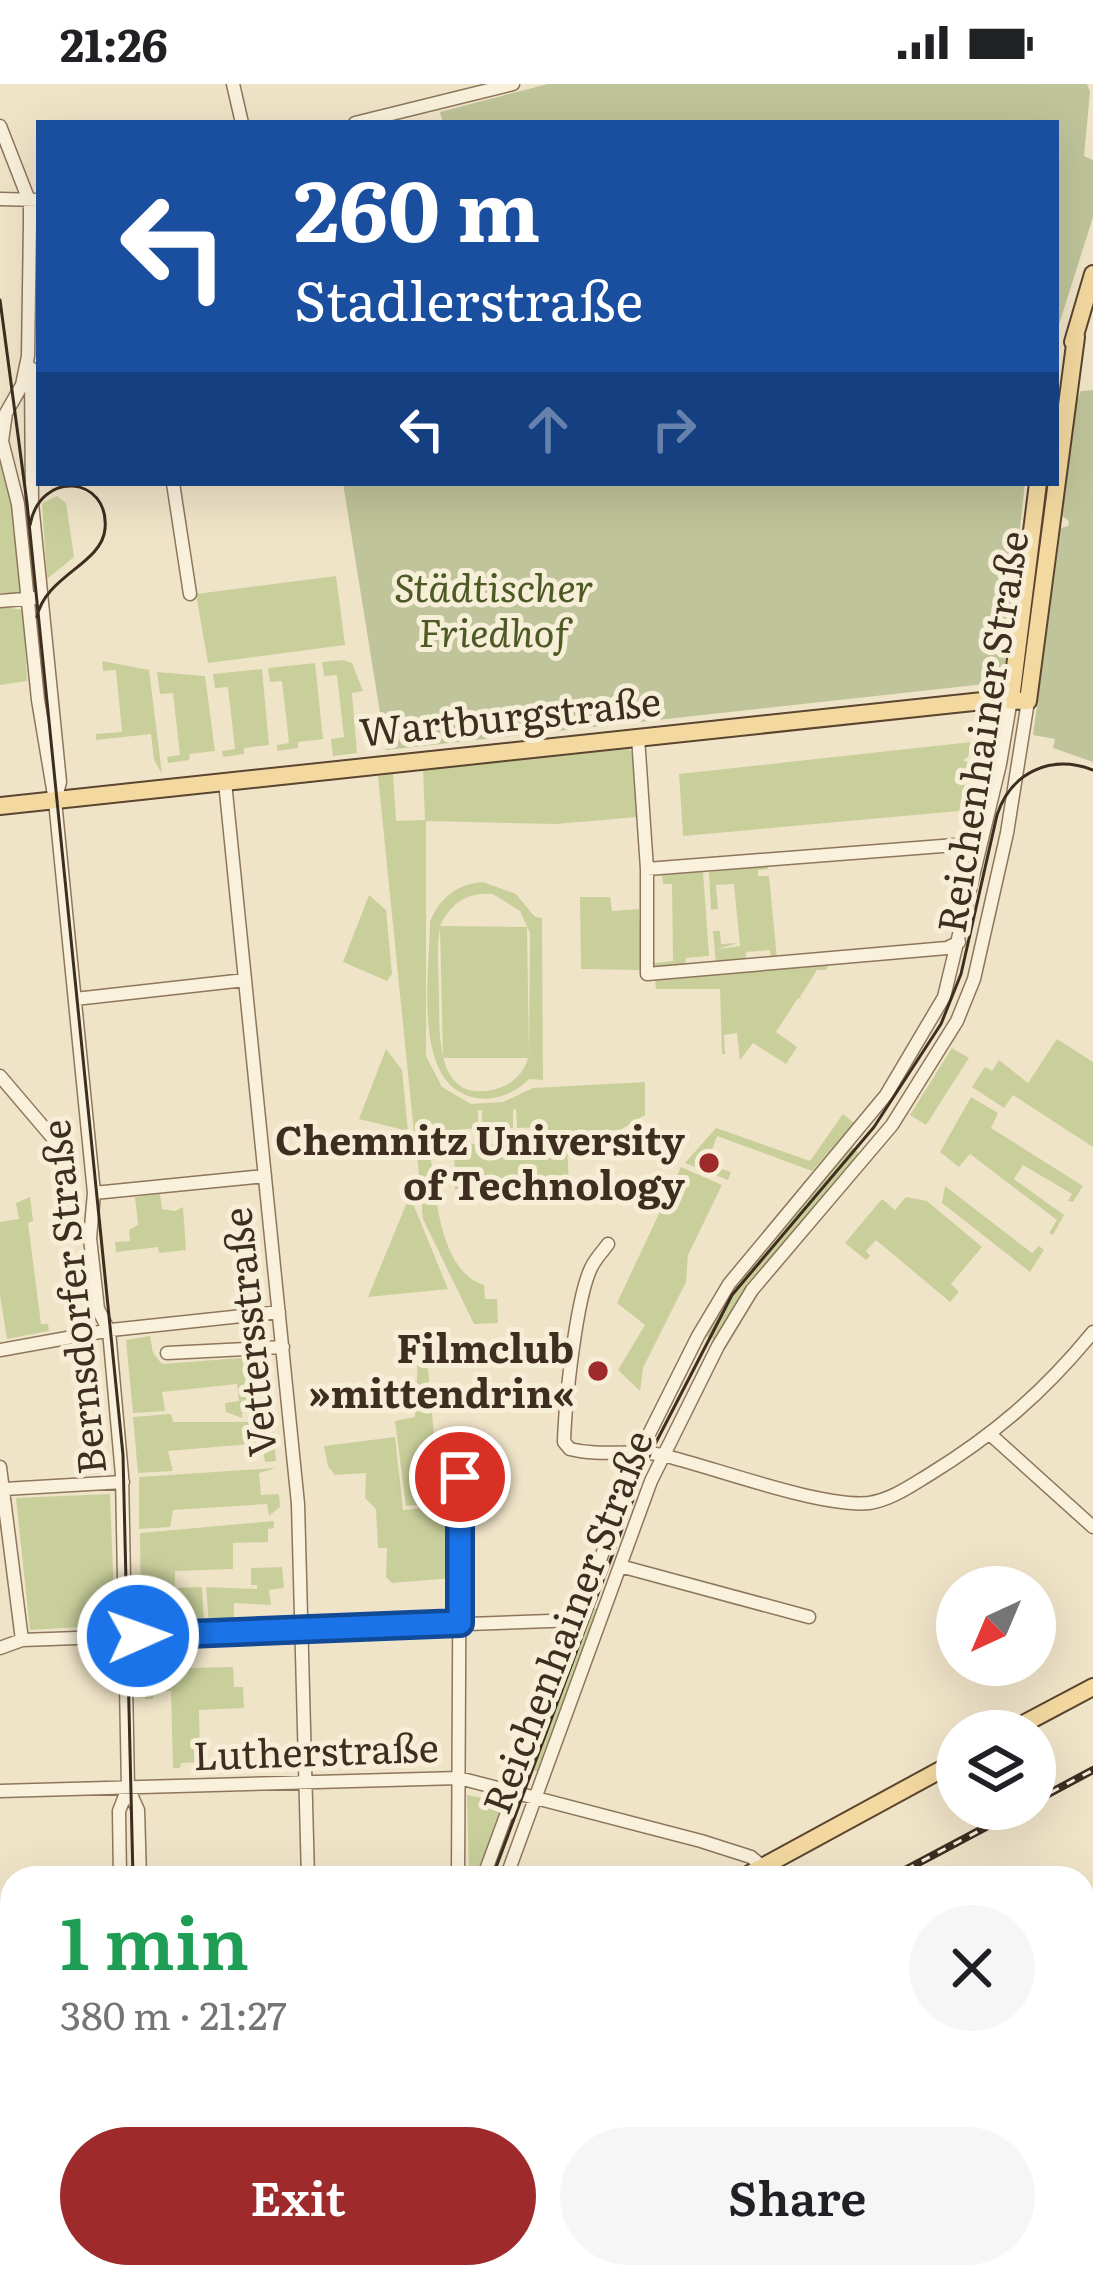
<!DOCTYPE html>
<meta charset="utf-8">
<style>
body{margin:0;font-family:Literata,serif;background:#f6f6f6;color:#202124;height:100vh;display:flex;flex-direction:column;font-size:45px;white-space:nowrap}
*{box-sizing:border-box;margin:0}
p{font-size:39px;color:#757577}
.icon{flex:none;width:66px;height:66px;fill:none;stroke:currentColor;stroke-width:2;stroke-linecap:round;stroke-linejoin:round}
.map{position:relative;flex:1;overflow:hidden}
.details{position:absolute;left:0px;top:1782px;width:1095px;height:423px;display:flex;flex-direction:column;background:#fff;border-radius:36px 36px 0 0;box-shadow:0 12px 48px #0002}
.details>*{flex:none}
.hud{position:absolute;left:36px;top:36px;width:1023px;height:366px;border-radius:0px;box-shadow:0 12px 48px #0002;background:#1a4fa0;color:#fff;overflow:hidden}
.needle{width:78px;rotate:224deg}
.controls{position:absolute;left:936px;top:1482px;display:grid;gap:24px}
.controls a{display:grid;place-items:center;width:120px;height:120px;border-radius:50%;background:#fff;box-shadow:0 12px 48px #0002;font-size:60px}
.pin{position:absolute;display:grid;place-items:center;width:102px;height:102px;color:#fff;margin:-51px;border:6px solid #fff;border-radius:50%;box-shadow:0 3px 12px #0007}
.me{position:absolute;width:132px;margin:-66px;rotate:88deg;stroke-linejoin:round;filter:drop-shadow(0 0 9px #0008)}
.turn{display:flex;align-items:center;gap:42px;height:252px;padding:0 60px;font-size:54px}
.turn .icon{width:156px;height:156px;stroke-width:2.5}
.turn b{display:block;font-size:84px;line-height:102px}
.lanes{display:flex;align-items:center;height:114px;padding:0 60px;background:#0003;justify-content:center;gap:60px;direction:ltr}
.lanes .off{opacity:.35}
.round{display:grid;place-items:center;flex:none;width:126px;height:126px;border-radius:63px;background:#f6f6f6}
.head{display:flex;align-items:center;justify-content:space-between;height:204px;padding:0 60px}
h1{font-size:72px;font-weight:600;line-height:90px;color:#1e9e55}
.button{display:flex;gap:24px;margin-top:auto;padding:24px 60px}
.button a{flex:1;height:138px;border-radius:72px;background:#9e2a2b;color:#fff;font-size:48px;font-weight:600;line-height:138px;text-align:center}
.button a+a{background:#f6f6f6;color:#202124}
.status{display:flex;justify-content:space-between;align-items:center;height:84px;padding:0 60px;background:#fff;direction:ltr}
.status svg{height:33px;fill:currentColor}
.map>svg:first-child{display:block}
.green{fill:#c9cf9b;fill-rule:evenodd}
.cemetery{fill:#bfc49a}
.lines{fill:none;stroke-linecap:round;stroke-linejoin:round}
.minor-casing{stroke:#8d765c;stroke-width:15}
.major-casing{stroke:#5b4430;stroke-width:20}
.minor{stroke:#faf1dc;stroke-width:12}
.major{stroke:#f3d9a0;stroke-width:16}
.tram{stroke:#3d2e20;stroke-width:3}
.rail-casing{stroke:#3d2e20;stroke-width:8}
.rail{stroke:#f7eed8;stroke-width:3;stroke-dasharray:9;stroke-linecap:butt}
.route-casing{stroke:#114b97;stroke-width:30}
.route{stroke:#1a73e8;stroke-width:21}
.poi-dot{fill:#9e2a2b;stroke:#f7eed8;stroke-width:4.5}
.labels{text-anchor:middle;stroke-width:10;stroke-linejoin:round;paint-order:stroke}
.park-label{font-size:39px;font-style:italic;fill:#4d5a26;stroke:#f7eed8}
.street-label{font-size:39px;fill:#3d2e20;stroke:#f7eed8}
.poi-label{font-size:39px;font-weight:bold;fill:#3d2e20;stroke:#f7eed8;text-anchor:end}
</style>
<div class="status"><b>21:26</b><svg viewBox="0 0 49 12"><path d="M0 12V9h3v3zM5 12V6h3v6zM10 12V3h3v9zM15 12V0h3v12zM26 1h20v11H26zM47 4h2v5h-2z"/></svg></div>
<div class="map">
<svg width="1093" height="2203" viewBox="0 0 1093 2203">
<rect width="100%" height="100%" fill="#f0e4c8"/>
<path class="green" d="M 0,374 L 12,413 L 22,505 L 19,509 L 0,509 Z
M 57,412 L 66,419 L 74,473 L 47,495 L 42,419 Z
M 336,492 L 345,561 L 208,579 L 196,510 Z
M 0,522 L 23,526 L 27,597 L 0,601 Z
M 343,576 L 352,579 L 363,607 L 352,609 L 357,669 L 333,672 L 331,655 L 344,653 L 337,591 L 324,592 L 322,578 Z
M 102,577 L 149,586 L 162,690 L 154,676 L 151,650 L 96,656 L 96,650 L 122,648 L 116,586 L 103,587 Z
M 315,579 L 323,655 L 298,658 L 298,664 L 277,667 L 277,661 L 289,659 L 282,597 L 270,598 L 268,584 Z
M 262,585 L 269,661 L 244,664 L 244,670 L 223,673 L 222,667 L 235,665 L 228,603 L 215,604 L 213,590 Z
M 157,588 L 205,592 L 215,667 L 190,670 L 189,676 L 168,679 L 167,673 L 180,671 L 173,609 L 160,610 Z
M 971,658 L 968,673 L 963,676 L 969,679 L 959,727 L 683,752 L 679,690 Z
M 629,665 L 632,669 L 637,733 L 556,740 L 426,737 L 426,972 L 442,1003 L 471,1020 L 503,1018 L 533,1004 L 645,998 L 645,1031 L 620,1046 L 548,1048 L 547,1043 L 517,1044 L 516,1025 L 513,1026 L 513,1044 L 482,1044 L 482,1026 L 478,1026 L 478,1044 L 414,1049 L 378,692 L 393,690 L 396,737 L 425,736 L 423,685 Z
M 768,782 L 768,785 L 758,786 L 758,792 L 769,792 L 777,875 L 771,876 L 770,866 L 746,868 L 746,879 L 716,881 L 713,847 L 720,847 L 721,860 L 738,859 L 718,865 L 740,862 L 734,800 L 716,801 L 718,825 L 711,826 L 709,788 Z
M 703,788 L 709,872 L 686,874 L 685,883 L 654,887 L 654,879 L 673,877 L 672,800 L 663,800 L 662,791 Z
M 483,798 L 516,810 L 535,833 L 542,834 L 543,996 L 529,995 C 515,1009 497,1017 477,1014 C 410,1004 430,887 430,838 C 440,813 457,800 483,798 ZM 493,810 L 520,827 L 530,849 L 529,973 L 527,843 L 440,842 C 451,819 467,808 493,810 ZM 440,844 L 443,974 L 528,974 C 524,989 512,1001 496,1005 C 434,1021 440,948 439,911 C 439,889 436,865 440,844 Z
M 369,811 L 386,826 L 392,890 L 387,897 L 343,878 Z
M 580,813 L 610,813 L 612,827 L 639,825 L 642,886 L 581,885 Z
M 829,880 L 826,886 L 817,886 L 800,913 L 802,916 L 798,914 L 776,948 L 797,963 L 786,980 L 753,959 L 740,976 L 737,949 L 724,951 L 725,970 L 722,970 L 720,905 L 656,905 L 655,896 Z
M 1057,955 L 1093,978 L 1093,1063 L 1013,1011 L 1004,1024 L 972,1003 L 985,983 L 992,987 L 999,976 L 1028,999 Z
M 952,964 L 969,974 L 926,1041 L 910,1031 Z
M 386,965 L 402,986 L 408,1047 L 359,1035 Z
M 971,1013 L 998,1029 L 991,1044 L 1083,1102 L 1073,1118 L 1068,1117 L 1072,1110 L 1023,1081 L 1014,1095 L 1064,1131 L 1053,1151 L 1049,1149 L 1057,1136 L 970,1070 L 959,1083 L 940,1068 Z
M 843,1030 L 854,1039 L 812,1087 L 717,1052 L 707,1080 L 731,1088 L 728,1096 L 685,1079 L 716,1044 L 810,1077 Z
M 429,1059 C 435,1100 437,1187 484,1201 L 485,1215 L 497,1215 L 498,1239 L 474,1240 L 423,1135 L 416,1060 Z
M 567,1059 L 569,1102 L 455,1105 L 454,1060 Z
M 851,1062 L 862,1072 L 718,1258 L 702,1250 L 724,1214 Z
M 681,1083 L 722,1101 L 688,1171 L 686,1198 L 643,1284 L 640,1307 L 618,1286 L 645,1241 L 617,1219 Z
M 945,1102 L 1032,1169 L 1039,1162 L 1044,1166 L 1030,1188 L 942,1119 Z
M 160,1110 L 162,1125 L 175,1127 L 183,1123 L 186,1166 L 159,1169 L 158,1163 L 116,1168 L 115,1158 L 130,1157 L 129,1146 L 138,1141 L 135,1113 Z
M 30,1113 L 33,1137 L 28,1139 L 41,1240 L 48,1240 L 49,1247 L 7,1255 L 0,1211 L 0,1138 L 19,1135 L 16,1119 Z
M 906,1113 L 927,1117 L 982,1163 L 951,1200 L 959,1208 L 950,1218 L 876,1156 L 866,1167 L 870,1172 L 866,1176 L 845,1159 L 882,1115 L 895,1126 Z
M 412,1117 L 448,1205 L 368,1213 L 407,1118 Z
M 150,1252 L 153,1269 L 162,1280 L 253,1273 L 258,1307 L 251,1309 L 253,1328 L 242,1329 L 242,1334 L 226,1328 L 225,1319 L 239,1317 L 237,1300 L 162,1308 L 165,1327 L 133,1329 L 126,1256 Z
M 427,1273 L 440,1419 L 406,1422 L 395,1337 L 415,1333 L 418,1274 Z
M 171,1330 L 173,1338 L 272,1338 L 276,1377 L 265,1378 L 262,1359 L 168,1367 L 173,1387 L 138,1389 L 133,1333 Z
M 395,1353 L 403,1426 L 451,1421 L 454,1494 L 392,1499 L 386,1493 L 387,1464 L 378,1464 L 376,1425 L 365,1414 L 366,1389 L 335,1391 L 328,1382 L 324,1362 Z
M 276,1384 L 259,1389 L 261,1411 L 279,1410 L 280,1423 L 269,1432 L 267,1420 L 173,1426 L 170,1443 L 139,1445 L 139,1393 Z
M 110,1410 L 115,1541 L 30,1546 L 16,1414 Z
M 274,1437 L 274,1444 L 268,1445 L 268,1458 L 233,1459 L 233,1485 L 175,1487 L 175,1504 L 202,1503 L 204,1537 L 141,1539 L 140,1449 Z
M 282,1483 L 284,1504 L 269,1506 L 271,1521 L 234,1519 L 234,1537 L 209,1538 L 206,1503 L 257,1505 L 257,1501 L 251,1501 L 251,1484 Z
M 587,1521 L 601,1527 L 542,1689 L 530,1685 Z
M 233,1583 L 234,1603 L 243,1603 L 244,1624 L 199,1626 L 200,1678 L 181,1679 L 180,1684 L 173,1684 L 171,1607 L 154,1607 L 153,1615 L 145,1615 L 145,1585 Z
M 467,1711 L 504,1718 L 476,1794 L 469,1794 Z"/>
<path class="cemetery" d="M 548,0 L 1087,0 L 1090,8 L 1084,72 L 1093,76 L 1093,133 L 1056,250 L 1056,39 L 443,39 L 440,28 Z
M 1093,306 L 1093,678 L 1053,664 L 1055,655 L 1033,651 L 1061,444 L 1068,442 L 1069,437 L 1062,432 L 1076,319 L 1081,307 Z
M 343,399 L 1025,399 L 1003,598 L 386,666 Z"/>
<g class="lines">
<g class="minor-casing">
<path id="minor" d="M 233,0 L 242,39
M 355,39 L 513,0
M 0,42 L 30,119 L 30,140 L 28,272 L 22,301 L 6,329 L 2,357 L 18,420 L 38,616 L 55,717 L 94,1109 L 90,1154 L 98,1225 L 109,1247 L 122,1391 L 128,1704 L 119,1727 L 120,1794
M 0,115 L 39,116
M 31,284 L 32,419 L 60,698 L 55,717
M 173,399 L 190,510
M 0,517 L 35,514
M 638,653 L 647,785 L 647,890 L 947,864 L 959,858
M 225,698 L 298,1420 L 308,1794
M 647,785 L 981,759
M 75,915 L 245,896
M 0,992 L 63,1066
M 94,1109 L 265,1092
M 608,1160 C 603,1167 595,1175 591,1184 C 576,1215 565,1321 564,1358 L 570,1365 C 601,1373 632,1365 662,1371 C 713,1383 821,1424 869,1419 C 890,1416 909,1403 927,1392 C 994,1351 1043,1309 1093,1248
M 0,1266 L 111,1246 L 279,1228
M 167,1269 L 283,1263
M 992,1352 L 1093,1443
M 0,1383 L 22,1556
M 4,1405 L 123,1398
M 620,1482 L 809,1533
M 0,1564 L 22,1556 L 578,1536
M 128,1704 L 138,1726 L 140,1794
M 0,1707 L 459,1694 L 701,1757 L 751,1773 L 763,1783
M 458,1794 L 460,1393
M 483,1794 L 639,1370 L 698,1252 L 729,1200 L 886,1011 L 944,913 L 1000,680 L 1011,615
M 506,1794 L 651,1397 L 718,1262 L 752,1206 L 892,1041 L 957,937 L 974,895 L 1007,749 L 1028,617
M 0,1823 L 12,1824
M 1083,1832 L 1093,1835
M 152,2193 L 152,2203
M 731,2193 L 733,2203
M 893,2193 L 895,2203
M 1081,2193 L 1083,2203
M 131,2203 L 132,2193"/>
</g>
<g class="major-casing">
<path id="major" d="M 1073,258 L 1093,190
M 1011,615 L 1038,399
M 0,722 L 992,616 L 1028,617 L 1076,253
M 1010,1647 L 1093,1603
M 742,1794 L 957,1677
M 306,2203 L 313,2193"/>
</g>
<use href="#minor" class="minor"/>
<use href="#major" class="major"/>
<path class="tram" d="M 0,216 L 27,419 L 123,1371 L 133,1794
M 30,441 C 40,385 110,392 105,445 C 102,480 45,492 37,533
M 492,1794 L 650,1370 L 732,1211 L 874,1043 L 941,940 L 961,890 L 997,731 C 1011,688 1051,670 1093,686
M 144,2203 L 144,2193"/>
<g class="rail-casing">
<path id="rail" d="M 1035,1717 L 1093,1686
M 890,1794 L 1020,1725
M 0,1980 L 12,1982
M 0,1999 L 12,2003
M 447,2193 L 457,2203"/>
</g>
<use href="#rail" class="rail"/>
</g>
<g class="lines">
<g class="route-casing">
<path id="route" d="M 138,1552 L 460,1539 L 460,1393"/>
</g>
<use href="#route" class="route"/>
</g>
<g class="poi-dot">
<circle cx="709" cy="1079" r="12"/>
<circle cx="598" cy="1287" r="12"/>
</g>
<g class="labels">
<g class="park-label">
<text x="494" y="518">Städtischer<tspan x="494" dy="45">Friedhof</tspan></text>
</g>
<g class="street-label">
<text transform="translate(510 633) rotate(-6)" y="14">Wartburgstraße</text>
<text transform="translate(983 648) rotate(-81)" y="14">Reichenhainer Straße</text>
<text transform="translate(74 1213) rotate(-96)" y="14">Bernsdorfer Straße</text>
<text transform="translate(250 1248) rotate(-96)" y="14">Vettersstraße</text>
<text transform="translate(568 1538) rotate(-69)" y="14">Reichenhainer Straße</text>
<text transform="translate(316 1668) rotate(-2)" y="14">Lutherstraße</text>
</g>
<g class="poi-label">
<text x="685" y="1071">Chemnitz University<tspan x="685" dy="45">of Technology</tspan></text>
<text x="574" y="1279">Filmclub<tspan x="574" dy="45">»mittendrin«</tspan></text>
</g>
</g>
</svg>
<div class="controls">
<a><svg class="needle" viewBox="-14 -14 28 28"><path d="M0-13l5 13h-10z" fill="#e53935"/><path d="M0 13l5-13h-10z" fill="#757577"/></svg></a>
<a><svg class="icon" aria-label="layers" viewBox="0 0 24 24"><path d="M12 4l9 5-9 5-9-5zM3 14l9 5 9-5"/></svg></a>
</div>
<div class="pin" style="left:460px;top:1393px;background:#d93025"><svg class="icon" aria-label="arrive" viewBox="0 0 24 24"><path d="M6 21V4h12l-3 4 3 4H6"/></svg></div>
<svg class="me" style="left:138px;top:1552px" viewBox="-20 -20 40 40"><circle r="17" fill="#1a73e8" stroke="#fff" stroke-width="3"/><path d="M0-11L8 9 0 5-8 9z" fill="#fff"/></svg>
<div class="hud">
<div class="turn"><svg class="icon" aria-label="left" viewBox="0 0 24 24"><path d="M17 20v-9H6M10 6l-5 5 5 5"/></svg><div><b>260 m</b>Stadlerstraße</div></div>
<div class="lanes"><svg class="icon" aria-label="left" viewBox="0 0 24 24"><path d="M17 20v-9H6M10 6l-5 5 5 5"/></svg><svg class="icon off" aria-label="ahead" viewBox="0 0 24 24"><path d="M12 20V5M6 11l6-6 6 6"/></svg><svg class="icon off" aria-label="right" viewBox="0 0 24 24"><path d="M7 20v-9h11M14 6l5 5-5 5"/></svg></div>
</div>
<section class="details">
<div class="head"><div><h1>1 min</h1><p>380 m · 21:27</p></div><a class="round"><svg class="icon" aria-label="close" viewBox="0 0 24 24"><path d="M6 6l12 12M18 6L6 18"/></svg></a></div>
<div class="button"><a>Exit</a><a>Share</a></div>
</section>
</div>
